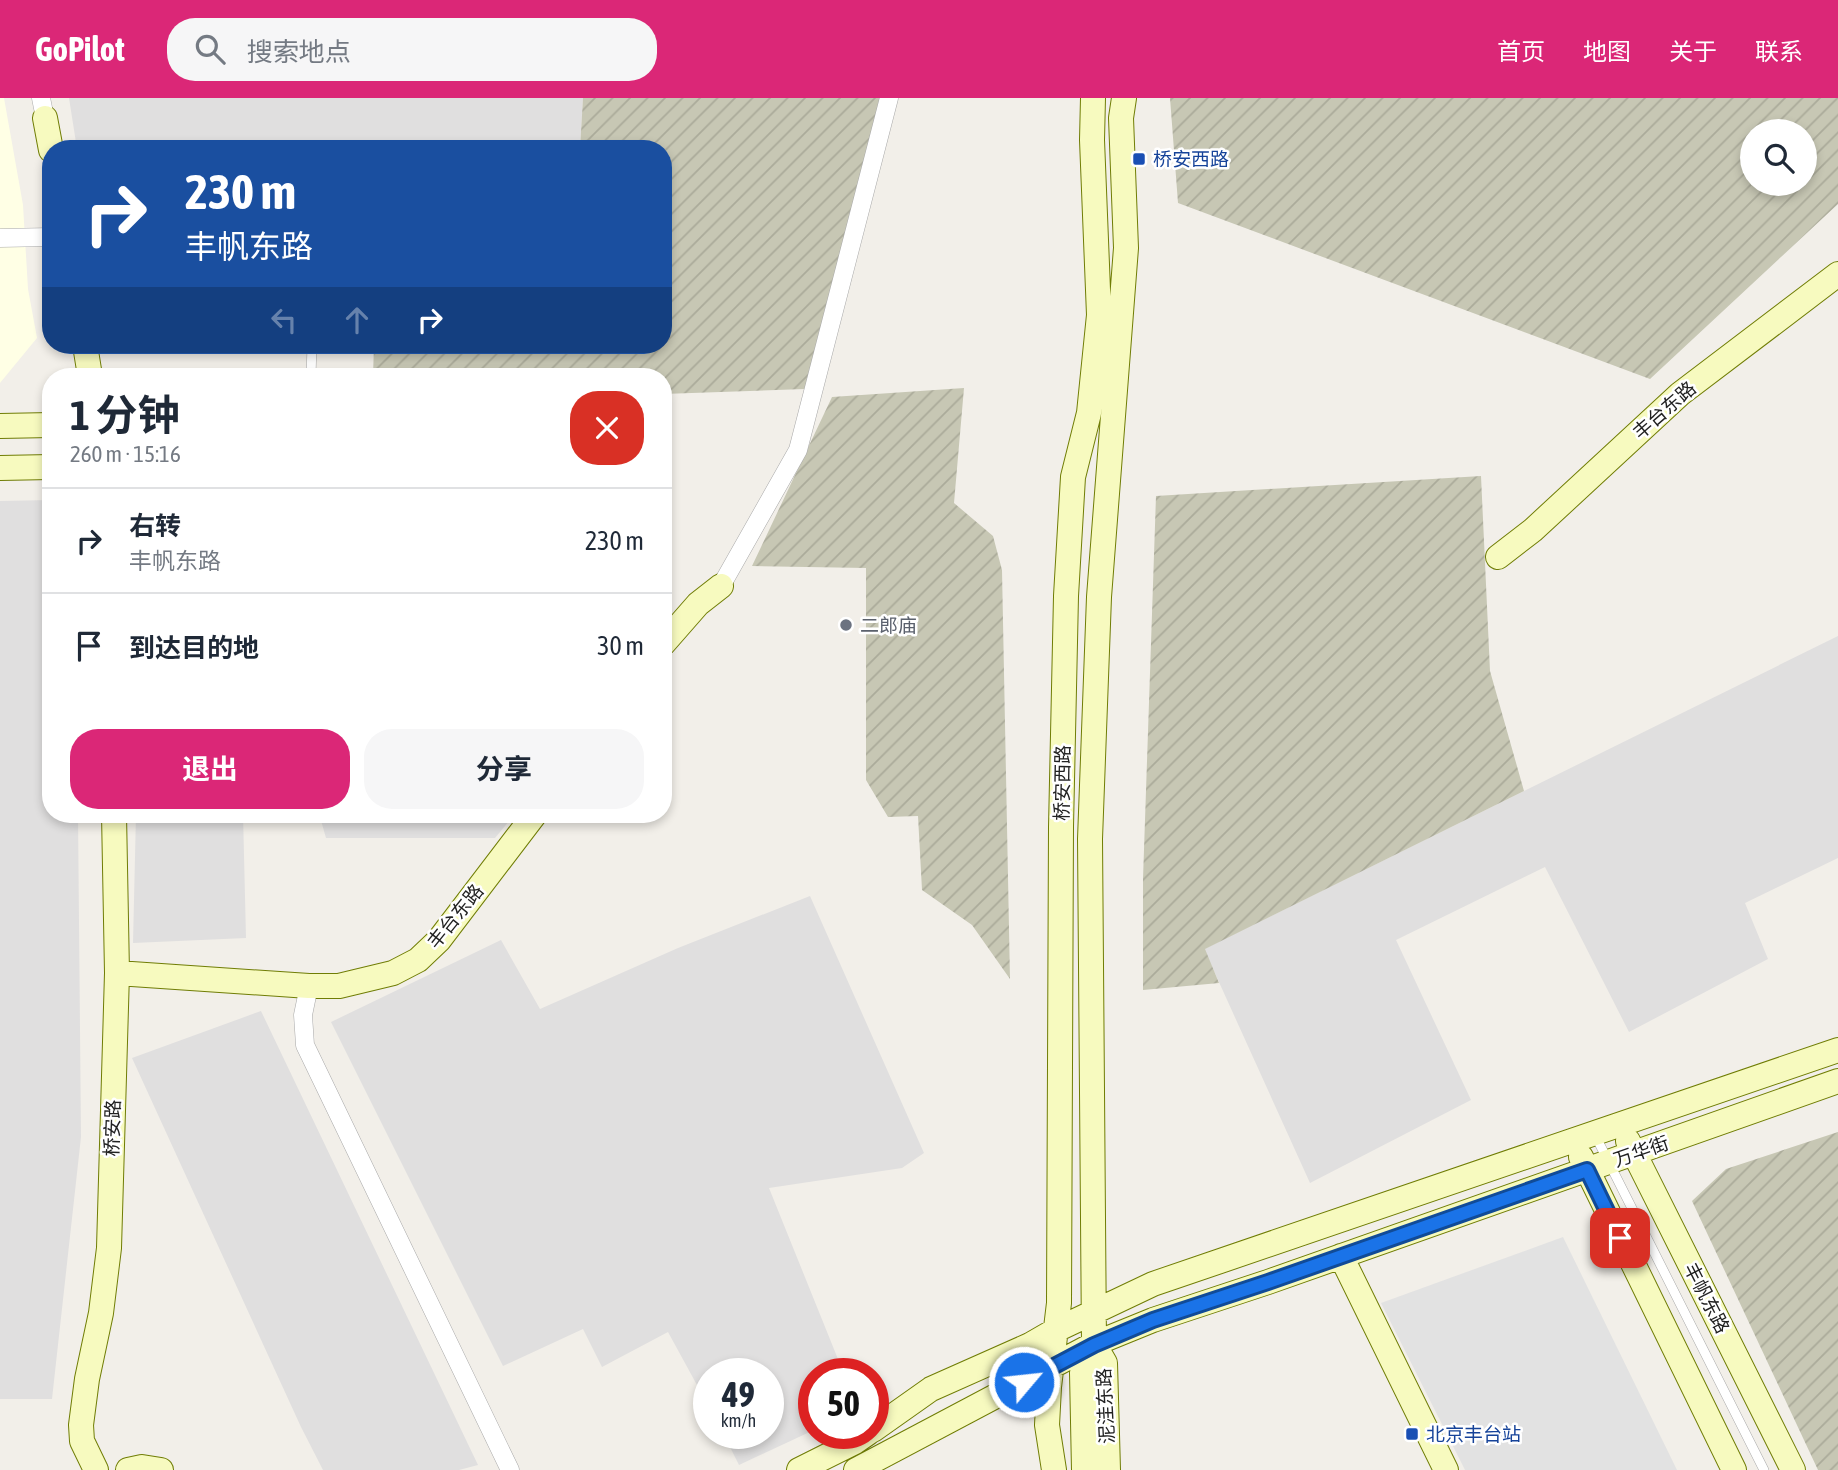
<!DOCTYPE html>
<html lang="zh">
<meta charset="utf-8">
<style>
body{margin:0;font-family:"Asap Condensed","Noto Sans SC",sans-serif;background:#f6f6f7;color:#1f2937;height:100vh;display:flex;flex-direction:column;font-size:26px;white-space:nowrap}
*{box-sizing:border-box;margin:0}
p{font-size:23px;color:#747a83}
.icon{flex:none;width:38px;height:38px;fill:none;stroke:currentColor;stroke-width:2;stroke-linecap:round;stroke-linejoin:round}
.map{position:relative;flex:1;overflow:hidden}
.drawer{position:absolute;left:42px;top:270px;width:630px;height:455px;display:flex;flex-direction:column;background:#fff;border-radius:28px;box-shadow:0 4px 10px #0003}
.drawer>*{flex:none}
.guide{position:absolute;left:42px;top:42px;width:630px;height:214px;border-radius:28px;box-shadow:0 4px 10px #0003;background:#1a4fa0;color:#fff;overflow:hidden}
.fabs{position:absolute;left:1740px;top:21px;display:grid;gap:14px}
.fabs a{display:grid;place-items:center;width:77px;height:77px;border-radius:50%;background:#fff;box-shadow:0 4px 10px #0003;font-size:35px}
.speed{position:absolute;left:693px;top:1260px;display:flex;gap:14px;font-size:35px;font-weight:700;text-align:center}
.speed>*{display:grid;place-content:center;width:91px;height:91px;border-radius:50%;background:#fff;box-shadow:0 4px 10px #0003;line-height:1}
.speed small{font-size:18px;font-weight:400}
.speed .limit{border:10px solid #d22;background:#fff;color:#111}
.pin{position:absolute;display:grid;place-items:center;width:60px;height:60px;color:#fff;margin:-30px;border-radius:14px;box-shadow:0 4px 10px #0006}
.me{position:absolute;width:77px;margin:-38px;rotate:62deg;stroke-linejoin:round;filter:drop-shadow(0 0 5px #0008)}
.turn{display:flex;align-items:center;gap:24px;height:147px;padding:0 28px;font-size:32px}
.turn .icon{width:91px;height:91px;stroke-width:2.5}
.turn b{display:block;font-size:49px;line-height:60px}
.lanes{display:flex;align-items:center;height:66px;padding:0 28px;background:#0003;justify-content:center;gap:35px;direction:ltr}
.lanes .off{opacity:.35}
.round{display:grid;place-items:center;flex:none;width:74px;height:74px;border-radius:28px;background:#f6f6f7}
.headline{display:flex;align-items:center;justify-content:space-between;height:119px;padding:0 28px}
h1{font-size:42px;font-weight:700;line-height:52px}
.button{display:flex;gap:14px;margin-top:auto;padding:14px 28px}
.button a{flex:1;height:80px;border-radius:28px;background:#db2777;color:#fff;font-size:28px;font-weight:700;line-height:80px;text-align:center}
.button a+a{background:#f6f6f7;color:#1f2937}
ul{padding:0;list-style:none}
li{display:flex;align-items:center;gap:21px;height:105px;padding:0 28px;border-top:2px solid #e0e1e3}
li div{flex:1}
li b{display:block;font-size:26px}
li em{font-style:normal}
header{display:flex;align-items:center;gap:42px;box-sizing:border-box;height:98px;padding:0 35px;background:#db2777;color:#fff}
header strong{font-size:33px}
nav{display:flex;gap:38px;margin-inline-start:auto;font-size:24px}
.search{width:490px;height:63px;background:#f6f6f7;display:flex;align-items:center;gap:18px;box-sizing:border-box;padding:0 24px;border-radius:28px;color:#747a83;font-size:26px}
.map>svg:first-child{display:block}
.residential{fill:#e0dfdf}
.education{fill:#ffffe5}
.construction{fill:url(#construction-furrows);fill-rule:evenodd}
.parking{fill:#e2e2e2}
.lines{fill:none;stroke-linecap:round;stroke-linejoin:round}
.lane-casing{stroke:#a9a9a9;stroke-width:10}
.street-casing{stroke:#a9a9a9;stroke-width:19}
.secondary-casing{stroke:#707d05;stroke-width:26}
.lane{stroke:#fff;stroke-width:9}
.street{stroke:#fff;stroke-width:18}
.secondary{stroke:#f7fabf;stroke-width:24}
.route-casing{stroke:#114b97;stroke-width:18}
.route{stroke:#1a73e8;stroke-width:12}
.transit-dot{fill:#1a4fb4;stroke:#fff;stroke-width:2.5}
.worship-dot{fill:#6b7280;stroke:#fff;stroke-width:2.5}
.labels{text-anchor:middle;stroke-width:5;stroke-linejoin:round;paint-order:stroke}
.transit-label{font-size:19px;fill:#164399;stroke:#fff;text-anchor:start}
.street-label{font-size:19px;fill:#222;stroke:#fff}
.worship-label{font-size:19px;fill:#5b616d;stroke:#fff;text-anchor:start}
</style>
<header>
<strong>GoPilot</strong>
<div class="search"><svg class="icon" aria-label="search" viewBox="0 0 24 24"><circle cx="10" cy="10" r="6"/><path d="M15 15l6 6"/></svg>搜索地点</div>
<nav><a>首页</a><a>地图</a><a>关于</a><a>联系</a></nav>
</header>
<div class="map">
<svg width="1838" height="1372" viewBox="0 0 1838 1372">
<defs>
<pattern id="construction-furrows" width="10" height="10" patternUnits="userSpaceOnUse" patternTransform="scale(1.75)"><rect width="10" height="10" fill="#c7c7b4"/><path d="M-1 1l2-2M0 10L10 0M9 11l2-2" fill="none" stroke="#abab9a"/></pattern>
</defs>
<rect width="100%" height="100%" fill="#f2efe9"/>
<path class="residential" d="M 69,0 L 583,0 L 580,51 L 77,51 Z
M 51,402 L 51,716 L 78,716 L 81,1039 L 52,1301 L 0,1301 L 0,403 Z
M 1838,538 L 1838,760 L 1745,805 L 1768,861 L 1629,934 L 1545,769 L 1396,842 L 1471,1002 L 1310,1085 L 1204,851 Z
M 136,716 L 243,716 L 246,840 L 133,845 Z
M 253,716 L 515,716 L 495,740 L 326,740 L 320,719 Z
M 810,798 L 924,1055 L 902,1070 L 769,1090 L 844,1276 L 814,1276 L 814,1332 L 739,1367 L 723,1335 L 768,1335 L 768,1276 L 709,1276 L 709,1309 L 668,1234 L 602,1269 L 583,1231 L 503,1268 L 331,924 L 501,842 L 540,911 L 678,850 Z
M 261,913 L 478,1367 L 459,1372 L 323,1372 L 301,1329 L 132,960 Z"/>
<path class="education" d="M 0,0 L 4,0 L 23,107 L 28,191 L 37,240 L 0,285 Z"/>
<path class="construction" d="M 583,0 L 882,0 L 805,291 L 663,296 L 663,278 L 373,278 L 374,247 L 663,247 L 663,51 L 580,51 Z
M 1170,0 L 1838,0 L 1838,106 L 1650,281 L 1178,105 ZM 1752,33 L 1804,33 L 1804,86 L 1752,86 Z
M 964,290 L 954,405 L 993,438 L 1002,472 L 1010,881 L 972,827 L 922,792 L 918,718 L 888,719 L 866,682 L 866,470 L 752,468 L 832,299 Z
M 1481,378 L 1490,573 L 1524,693 L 1205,851 L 1219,885 L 1143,892 L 1143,781 L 1156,398 Z
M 1838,1034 L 1838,1372 L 1818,1372 L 1692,1103 L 1726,1071 Z"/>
<path class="parking" d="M 1563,1139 L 1677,1372 L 1465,1372 L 1381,1205 Z"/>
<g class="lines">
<g class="lane-casing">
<path id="lane" d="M 311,278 L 312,247
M 1595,1037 L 1764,1372"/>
</g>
<g class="street-casing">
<path id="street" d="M 41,0 L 45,20
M 0,140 L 51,139
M 721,488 L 798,352 L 889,0
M 309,888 L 303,917 L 305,947 L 510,1372"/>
</g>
<g class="secondary-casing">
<path id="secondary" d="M 45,20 L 51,52
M 85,247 L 90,278
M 0,328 L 51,327
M 0,370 L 51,369
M 1498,459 L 1533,432 L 1680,296 L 1838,176
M 663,546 L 698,506 L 721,488
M 114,716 L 117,875
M 1628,1043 L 1793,1372
M 1581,1059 L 1734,1372
M 1341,1158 L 1446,1372
M 1094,1246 L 1105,1265 L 1108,1372
M 873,1332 L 931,1291 L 1030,1247 L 1056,1232 L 1153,1186 L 1838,952
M 96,1372 L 82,1343 L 81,1327 L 87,1281 L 101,1215 L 109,1150 L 117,875 L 309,888 L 339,888 L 393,875 L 418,862 L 439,842 L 535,716
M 128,1372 L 142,1369 L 161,1372
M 799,1372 L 855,1344 L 868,1335
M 856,1372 L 1094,1246 L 1153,1222 L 1268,1184 L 1838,983
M 1054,1372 L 1047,1327 L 1049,1289 L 1059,1205 L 1061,729 L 1066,498 L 1073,379 L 1089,315 L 1099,217 L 1092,42 L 1093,0
M 1084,1372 L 1082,1275 L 1094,1246 L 1090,741 L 1099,499 L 1126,150 L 1121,20 L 1124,0"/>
</g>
<use href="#lane" class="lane"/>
<use href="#street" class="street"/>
<use href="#secondary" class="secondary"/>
</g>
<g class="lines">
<g class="route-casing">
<path id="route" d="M 1024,1284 L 1094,1247 L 1153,1222 L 1268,1184 L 1587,1072 L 1620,1140"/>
</g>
<use href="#route" class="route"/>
</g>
<g class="transit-dot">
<rect x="1132" y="54" width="14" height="14" rx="3.5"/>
<rect x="1405" y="1329" width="14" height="14" rx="3.5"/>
</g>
<circle class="worship-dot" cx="846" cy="527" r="7"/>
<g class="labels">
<g class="transit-label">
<text x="1153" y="68">桥安西路</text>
<text x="1426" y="1343">北京丰台站</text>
</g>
<g class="street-label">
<text transform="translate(1664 312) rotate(-41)" y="7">丰台东路</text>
<text transform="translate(1062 685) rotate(-89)" y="7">桥安西路</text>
<text transform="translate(455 818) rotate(-51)" y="7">丰台东路</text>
<text transform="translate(112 1030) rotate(-88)" y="7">桥安路</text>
<text transform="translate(1641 1053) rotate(-19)" y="7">万华街</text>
<text transform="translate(1707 1200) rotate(63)" y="7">丰帆东路</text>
<text transform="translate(1105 1308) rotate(-93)" y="7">泥洼东路</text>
</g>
<g class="worship-label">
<text x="860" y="534">二郎庙</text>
</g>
</g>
</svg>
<div class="fabs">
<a><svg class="icon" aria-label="search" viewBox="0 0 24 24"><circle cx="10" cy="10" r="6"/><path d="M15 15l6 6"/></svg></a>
</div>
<div class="speed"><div>49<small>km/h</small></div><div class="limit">50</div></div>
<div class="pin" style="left:1620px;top:1140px;background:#d93025"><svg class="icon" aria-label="arrive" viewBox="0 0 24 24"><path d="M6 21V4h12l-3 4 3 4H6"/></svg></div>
<svg class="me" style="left:1024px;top:1284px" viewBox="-20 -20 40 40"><circle r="17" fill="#1a73e8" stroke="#fff" stroke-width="3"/><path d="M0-11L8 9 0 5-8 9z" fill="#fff"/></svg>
<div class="guide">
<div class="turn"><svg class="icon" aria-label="right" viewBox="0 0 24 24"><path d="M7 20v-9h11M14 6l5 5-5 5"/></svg><div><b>230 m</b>丰帆东路</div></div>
<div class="lanes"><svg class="icon off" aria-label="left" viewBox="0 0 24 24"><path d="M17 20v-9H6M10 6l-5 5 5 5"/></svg><svg class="icon off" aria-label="ahead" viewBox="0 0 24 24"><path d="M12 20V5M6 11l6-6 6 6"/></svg><svg class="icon" aria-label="right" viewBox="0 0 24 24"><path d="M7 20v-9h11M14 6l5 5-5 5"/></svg></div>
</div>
<section class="drawer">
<div class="headline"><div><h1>1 分钟</h1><p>260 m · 15:16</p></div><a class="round" style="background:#d93025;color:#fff"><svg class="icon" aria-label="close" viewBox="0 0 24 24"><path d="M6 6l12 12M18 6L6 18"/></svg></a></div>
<ul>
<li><svg class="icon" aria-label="right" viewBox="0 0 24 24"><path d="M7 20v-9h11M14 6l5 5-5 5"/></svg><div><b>右转</b><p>丰帆东路</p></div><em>230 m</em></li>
<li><svg class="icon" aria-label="arrive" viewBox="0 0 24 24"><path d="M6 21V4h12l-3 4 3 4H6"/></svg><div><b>到达目的地</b></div><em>30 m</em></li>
</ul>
<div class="button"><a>退出</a><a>分享</a></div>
</section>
</div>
